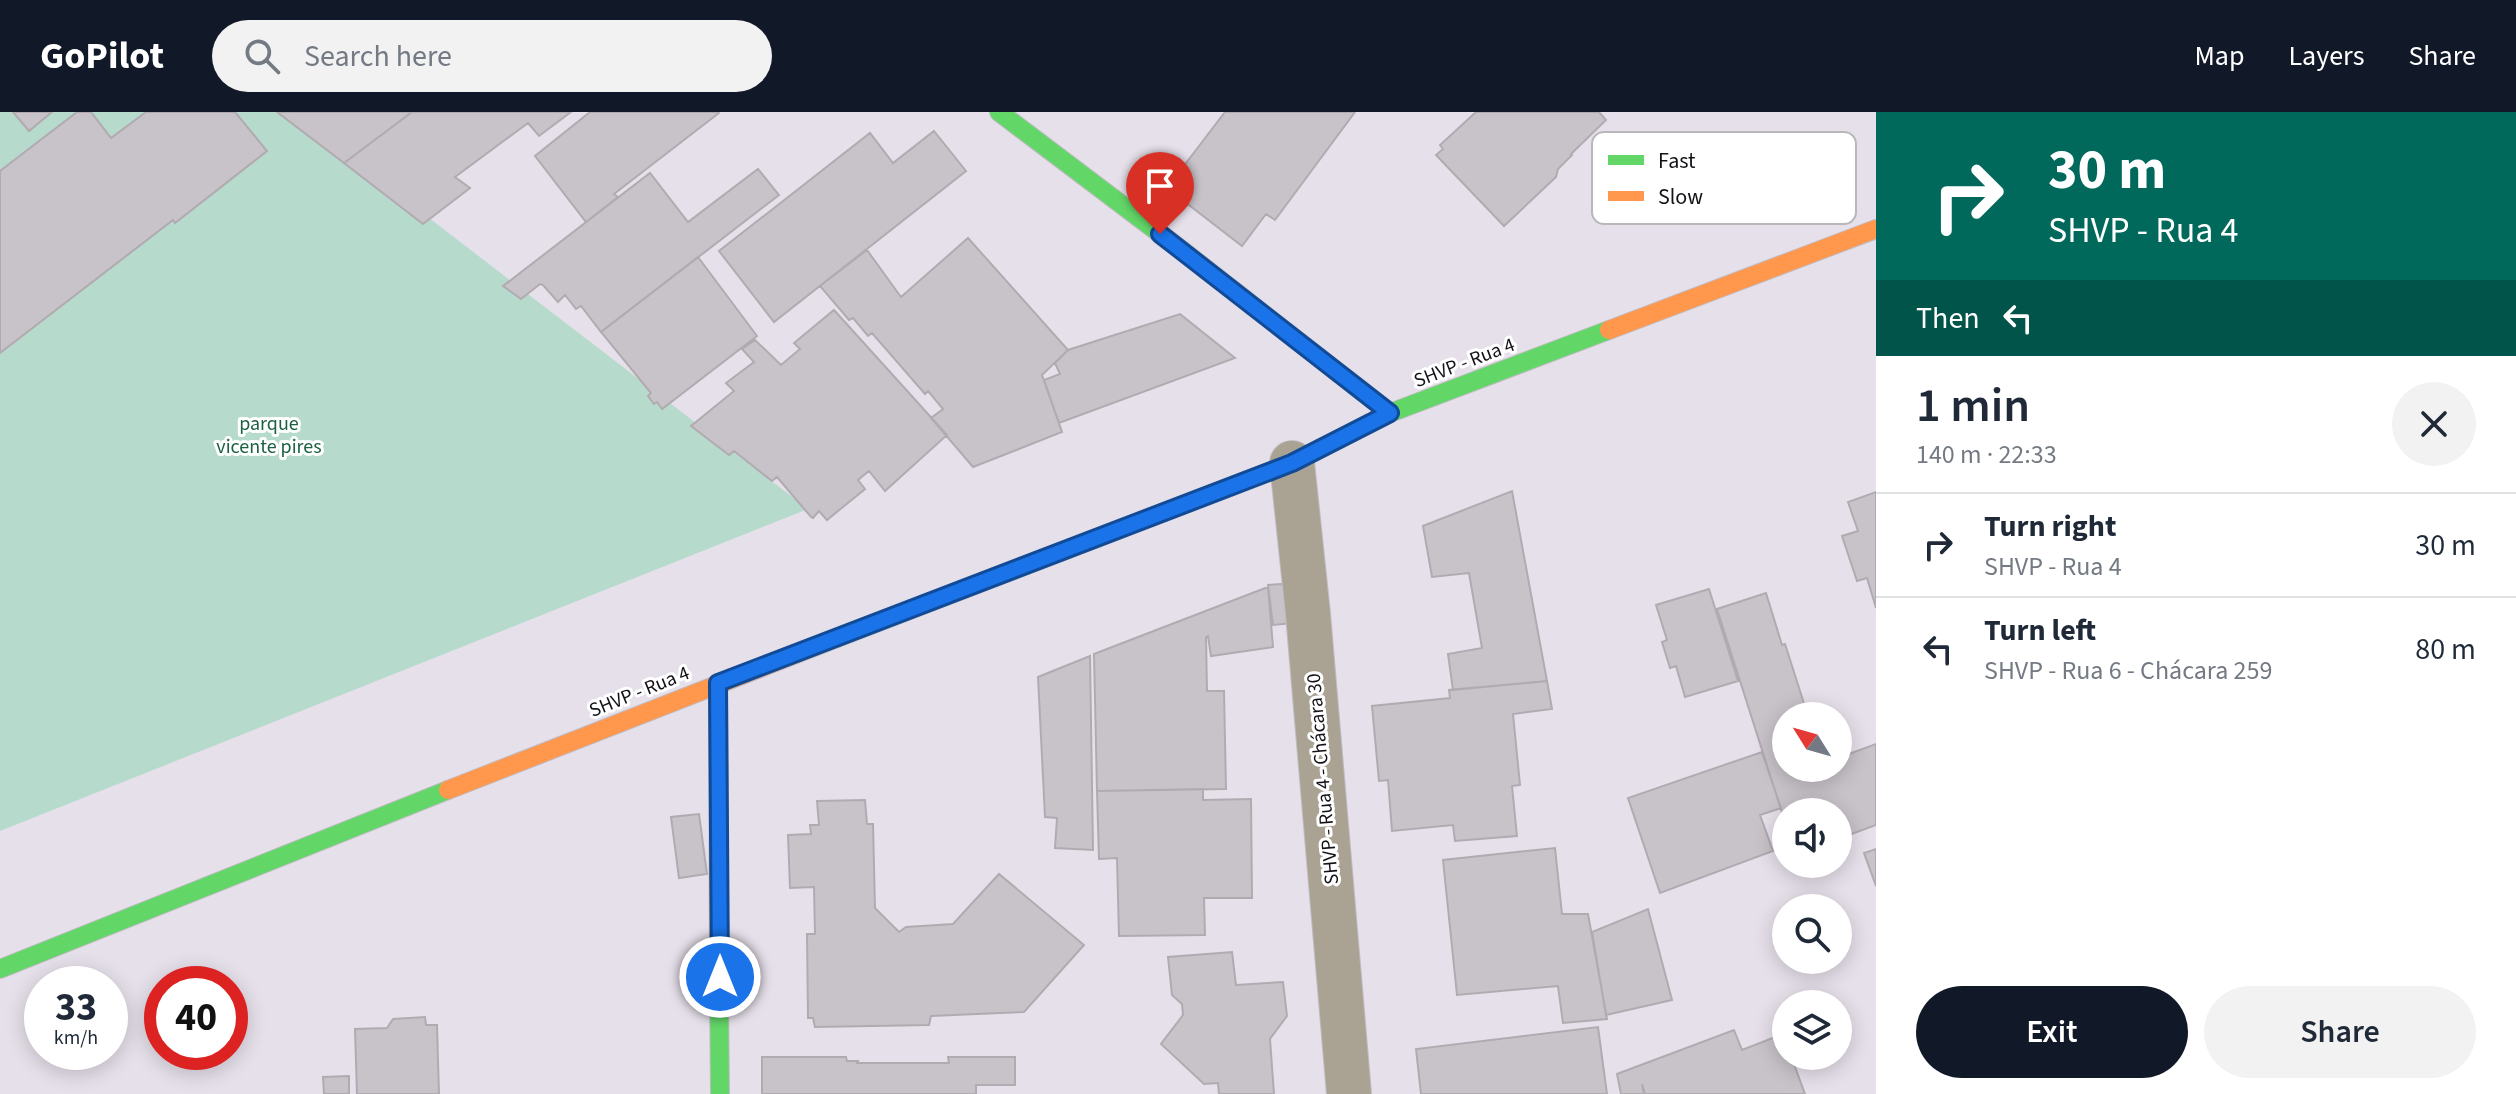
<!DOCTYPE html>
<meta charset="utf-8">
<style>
body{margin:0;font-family:"Source Sans 3",sans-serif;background:#f2f2f3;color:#1f2937;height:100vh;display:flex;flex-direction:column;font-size:30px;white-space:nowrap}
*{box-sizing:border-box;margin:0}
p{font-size:26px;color:#747a83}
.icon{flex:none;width:44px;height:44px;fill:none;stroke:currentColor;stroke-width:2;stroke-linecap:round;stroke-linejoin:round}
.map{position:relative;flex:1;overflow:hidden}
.details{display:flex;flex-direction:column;background:#fff;width:640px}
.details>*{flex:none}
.top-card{background:#00695c;color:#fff;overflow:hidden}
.needle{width:52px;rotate:307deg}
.fabs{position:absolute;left:1772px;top:590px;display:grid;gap:16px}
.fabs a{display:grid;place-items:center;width:80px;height:80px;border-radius:50%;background:#fff;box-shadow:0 4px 20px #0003;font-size:40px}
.speed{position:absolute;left:24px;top:854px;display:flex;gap:16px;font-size:40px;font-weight:700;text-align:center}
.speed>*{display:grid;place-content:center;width:104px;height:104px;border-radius:50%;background:#fff;box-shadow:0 4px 20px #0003;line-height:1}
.speed small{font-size:20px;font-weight:400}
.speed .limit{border:12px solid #d22;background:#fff;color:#111}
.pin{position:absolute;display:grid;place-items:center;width:68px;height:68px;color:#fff;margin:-82px -34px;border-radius:50% 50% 50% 0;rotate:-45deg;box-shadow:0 0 8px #0007}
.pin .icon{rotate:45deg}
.me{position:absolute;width:88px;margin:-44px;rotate:0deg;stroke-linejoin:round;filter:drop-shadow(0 0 6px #0008)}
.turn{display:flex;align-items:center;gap:28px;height:168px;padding:0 40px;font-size:36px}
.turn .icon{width:104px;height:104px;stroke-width:2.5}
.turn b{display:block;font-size:56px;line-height:68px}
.then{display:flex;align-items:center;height:76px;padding:0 40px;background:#0003;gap:16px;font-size:30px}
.round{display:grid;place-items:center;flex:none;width:84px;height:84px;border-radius:42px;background:#f2f2f3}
.summary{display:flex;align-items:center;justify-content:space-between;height:136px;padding:0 40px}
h1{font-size:48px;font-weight:600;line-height:60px}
.cta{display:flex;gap:16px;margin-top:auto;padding:16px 40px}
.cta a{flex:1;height:92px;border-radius:48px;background:#111827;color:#fff;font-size:32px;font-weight:600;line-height:92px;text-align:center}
.cta a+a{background:#f2f2f3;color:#1f2937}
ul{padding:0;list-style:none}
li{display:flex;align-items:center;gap:24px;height:104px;padding:0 40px;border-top:2px solid #e0e1e3}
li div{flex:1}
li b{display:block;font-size:30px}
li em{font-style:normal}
header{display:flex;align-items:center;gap:48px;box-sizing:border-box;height:112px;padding:0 40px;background:#111827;color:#fff}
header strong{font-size:38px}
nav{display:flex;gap:44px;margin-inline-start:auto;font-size:28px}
.search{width:560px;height:72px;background:#f2f2f3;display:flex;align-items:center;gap:20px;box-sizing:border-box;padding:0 28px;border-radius:44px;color:#747a83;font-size:30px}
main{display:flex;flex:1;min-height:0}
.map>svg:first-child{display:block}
.green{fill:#b6dacb}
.building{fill:#c8c3c9;stroke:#b1abb1;stroke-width:2}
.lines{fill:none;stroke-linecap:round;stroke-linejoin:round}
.street-casing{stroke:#c0bcc3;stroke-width:46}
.fast-casing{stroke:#c0bcc3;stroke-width:20}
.slow-casing{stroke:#c0bcc3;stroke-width:20}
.street{stroke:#aaa394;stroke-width:44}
.fast{stroke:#63d668;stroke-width:18}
.slow{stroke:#ff974d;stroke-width:18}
.route-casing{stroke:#114b97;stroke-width:20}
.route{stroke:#1a73e8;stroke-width:14}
.labels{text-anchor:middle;stroke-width:6;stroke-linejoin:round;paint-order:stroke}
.street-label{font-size:20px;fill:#151217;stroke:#fff}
.park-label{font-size:20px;fill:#1c6144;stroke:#fff}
.key{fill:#fff;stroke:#b9b8b9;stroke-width:2}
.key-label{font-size:22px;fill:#151217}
</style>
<header>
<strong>GoPilot</strong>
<div class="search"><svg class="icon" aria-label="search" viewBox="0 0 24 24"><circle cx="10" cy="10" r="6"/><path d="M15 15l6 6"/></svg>Search here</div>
<nav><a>Map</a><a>Layers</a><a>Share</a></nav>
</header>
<main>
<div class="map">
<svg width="1876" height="982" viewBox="0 0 1876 982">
<rect width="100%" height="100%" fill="#e6e0ea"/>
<path class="green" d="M 0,0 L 291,0 L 808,397 L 0,719 Z"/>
<path class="building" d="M 13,0 L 52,0 L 29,19 Z
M 77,0 L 91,0 L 111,26 L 146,0 L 235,0 L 267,39 L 175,111 L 173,108 L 0,241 L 0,59 Z
M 277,0 L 412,0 L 344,51 Z
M 412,0 L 571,0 L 539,24 L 528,11 L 455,65 L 470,76 L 423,112 L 344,51 Z
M 590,0 L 718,0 L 719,1 L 614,82 L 618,85 L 586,110 L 535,44 Z
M 1225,0 L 1355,0 L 1275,108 L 1266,102 L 1242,134 L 1167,76 Z
M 1225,0 L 1355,0 L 1275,108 L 1266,102 L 1242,134 L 1167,76 Z
M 1476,0 L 1599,0 L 1606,8 L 1571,42 L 1572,43 L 1558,57 L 1556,65 L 1504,114 L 1436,43 L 1443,37 L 1440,33 Z
M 934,19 L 966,59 L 774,210 L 719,139 L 870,21 L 893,51 Z
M 758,57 L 779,83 L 601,220 L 581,194 L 576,197 L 565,183 L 558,190 L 543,173 L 540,172 L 521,187 L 503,174 L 650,61 L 688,110 Z
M 758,57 L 779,83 L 601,220 L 581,194 L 576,197 L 565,183 L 558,190 L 543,173 L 540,172 L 521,187 L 503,174 L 650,61 L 688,110 Z
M 968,126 L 1068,238 L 1042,263 L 1062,320 L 973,355 L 931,306 L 943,297 L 928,279 L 925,282 L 872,221 L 868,224 L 853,206 L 849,208 L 820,174 L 867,138 L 901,185 Z
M 698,145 L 757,224 L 662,297 L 657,290 L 654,292 L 648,284 L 651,281 L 601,220 Z
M 834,198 L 947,323 L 885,379 L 869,359 L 858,368 L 865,377 L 827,408 L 819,399 L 813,406 L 811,405 L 777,365 L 772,369 L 734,339 L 729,343 L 691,314 L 734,279 L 726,271 L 754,250 L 742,237 L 755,228 L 781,253 L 800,237 L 794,231 Z
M 834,198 L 947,323 L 885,379 L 869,359 L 858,368 L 865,377 L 827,408 L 819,399 L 813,406 L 811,405 L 777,365 L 772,369 L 734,339 L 729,343 L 691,314 L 734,279 L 726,271 L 754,250 L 742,237 L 755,228 L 781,253 L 800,237 L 794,231 Z
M 1180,202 L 1235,246 L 1059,311 L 1044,268 L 1060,262 L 1055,251 L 1068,238 Z
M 1512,379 L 1547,569 L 1453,578 L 1448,542 L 1482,536 L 1469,461 L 1432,465 L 1423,414 Z
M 1876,380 L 1876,496 L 1867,466 L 1857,469 L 1842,424 L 1858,419 L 1848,390 Z
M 1282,472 L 1287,474 L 1306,510 L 1273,513 L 1268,473 Z
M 1282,472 L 1287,474 L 1306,510 L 1273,513 L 1268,473 Z
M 1268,475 L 1273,535 L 1211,544 L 1208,524 L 1206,525 L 1207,579 L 1224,579 L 1226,677 L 1097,679 L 1094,542 Z
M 1709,477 L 1738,569 L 1685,585 L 1676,554 L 1670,556 L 1662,530 L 1667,528 L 1656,493 Z
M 1766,481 L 1782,533 L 1785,532 L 1808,604 L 1786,604 L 1786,656 L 1838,656 L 1838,646 L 1876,632 L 1876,713 L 1838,727 L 1838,700 L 1786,700 L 1786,713 L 1717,497 Z
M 1090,544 L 1093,738 L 1055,736 L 1057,706 L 1045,705 L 1038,565 Z
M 1547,569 L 1552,597 L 1513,602 L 1520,673 L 1512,674 L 1517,724 L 1455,729 L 1453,713 L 1392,719 L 1388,668 L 1379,669 L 1372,594 L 1450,586 L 1449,578 Z
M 1762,640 L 1781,696 L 1760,703 L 1773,739 L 1660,781 L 1628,686 Z
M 1203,677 L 1203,688 L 1251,687 L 1252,786 L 1204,786 L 1205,823 L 1119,824 L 1117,746 L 1099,747 L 1097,679 Z
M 865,688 L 867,712 L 873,712 L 875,796 L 899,820 L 906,815 L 953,812 L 999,762 L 1084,833 L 1024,900 L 931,904 L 929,913 L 815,915 L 813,906 L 808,906 L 807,822 L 815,822 L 814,775 L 790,776 L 788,723 L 811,722 L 810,713 L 819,713 L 817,689 Z
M 865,688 L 867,712 L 873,712 L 875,796 L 899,820 L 906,815 L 953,812 L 999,762 L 1084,833 L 1024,900 L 931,904 L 929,913 L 815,915 L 813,906 L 808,906 L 807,822 L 815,822 L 814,775 L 790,776 L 788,723 L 811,722 L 810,713 L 819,713 L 817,689 Z
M 699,702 L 707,762 L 679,766 L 671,705 Z
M 699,702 L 707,762 L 679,766 L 671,705 Z
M 1555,736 L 1562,802 L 1588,802 L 1607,907 L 1563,911 L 1558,874 L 1457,883 L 1443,748 Z
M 1555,736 L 1562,802 L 1588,802 L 1607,907 L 1563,911 L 1558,874 L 1457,883 L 1443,748 Z
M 1876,737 L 1876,774 L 1864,741 Z
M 1648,797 L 1672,888 L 1606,903 L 1592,820 Z
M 1232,840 L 1236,873 L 1283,870 L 1287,904 L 1270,927 L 1274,982 L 1219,982 L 1218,971 L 1204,972 L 1161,932 L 1183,903 L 1182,892 L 1172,883 L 1168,845 Z
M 425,905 L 426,913 L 437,913 L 439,982 L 357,982 L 355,917 L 387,916 L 393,907 Z
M 1598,915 L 1607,982 L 1421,982 L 1416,937 Z
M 1734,918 L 1742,938 L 1783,922 L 1786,931 L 1786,944 L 1791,944 L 1805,982 L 1645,982 L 1642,972 L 1644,982 L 1621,982 L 1617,962 Z
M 762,945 L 846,945 L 847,949 L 858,949 L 857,951 L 949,951 L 948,945 L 1015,945 L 1015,973 L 976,973 L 976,982 L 762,982 Z
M 349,964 L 349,982 L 324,982 L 323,965 Z"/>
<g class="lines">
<g class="street-casing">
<path id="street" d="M 1292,351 L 1308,502 L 1349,982"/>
</g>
<g class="fast-casing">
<path id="fast" d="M 999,0 L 1183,139 L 1390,301
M 837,526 L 1292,351 L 1390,301 L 1609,218
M 0,857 L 448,678
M 719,878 L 720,982"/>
</g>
<g class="slow-casing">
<path id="slow" d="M 1609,218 L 1876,117
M 718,571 L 719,878
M 448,678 L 837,526"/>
</g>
<use href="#street" class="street"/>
<use href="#fast" class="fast"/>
<use href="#slow" class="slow"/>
</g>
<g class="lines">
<g class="route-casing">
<path id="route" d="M 720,865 L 718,571 L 1292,351 L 1390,301 L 1160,122"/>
</g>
<use href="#route" class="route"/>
</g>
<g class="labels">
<g class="street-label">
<text transform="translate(1464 250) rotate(-21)" y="7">SHVP - Rua 4</text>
<text transform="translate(639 579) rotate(-22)" y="7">SHVP - Rua 4</text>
<text transform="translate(1322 667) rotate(-95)" y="7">SHVP - Rua 4 - Chácara 30</text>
</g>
<g class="park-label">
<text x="269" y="318">parque<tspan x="269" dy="23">vicente pires</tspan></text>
</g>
</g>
<rect x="1592" y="20" width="264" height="92" rx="12" class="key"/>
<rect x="1608" y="43" width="36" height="10" fill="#63d668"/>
<rect x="1608" y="79" width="36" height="10" fill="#ff974d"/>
<g class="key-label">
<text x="1658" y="56">Fast</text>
<text x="1658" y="92">Slow</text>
</g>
</svg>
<div class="fabs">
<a><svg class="needle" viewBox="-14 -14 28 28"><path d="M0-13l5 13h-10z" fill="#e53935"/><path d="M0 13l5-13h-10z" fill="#747a83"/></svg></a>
<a><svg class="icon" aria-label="sound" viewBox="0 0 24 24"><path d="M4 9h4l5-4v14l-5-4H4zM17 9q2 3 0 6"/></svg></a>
<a><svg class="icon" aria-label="search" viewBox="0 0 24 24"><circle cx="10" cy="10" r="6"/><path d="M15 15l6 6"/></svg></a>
<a><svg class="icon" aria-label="layers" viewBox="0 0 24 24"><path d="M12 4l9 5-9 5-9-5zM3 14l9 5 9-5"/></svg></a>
</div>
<div class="speed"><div>33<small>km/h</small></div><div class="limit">40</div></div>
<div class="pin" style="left:1160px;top:122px;background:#d93025"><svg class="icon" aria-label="arrive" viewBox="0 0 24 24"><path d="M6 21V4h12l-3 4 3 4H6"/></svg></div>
<svg class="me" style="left:720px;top:865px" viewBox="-20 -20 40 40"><circle r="17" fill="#1a73e8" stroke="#fff" stroke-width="3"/><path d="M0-11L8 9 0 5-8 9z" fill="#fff"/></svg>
</div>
<section class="details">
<div class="top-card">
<div class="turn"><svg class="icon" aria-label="right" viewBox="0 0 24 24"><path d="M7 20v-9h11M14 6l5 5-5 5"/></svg><div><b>30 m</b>SHVP - Rua 4</div></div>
<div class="then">Then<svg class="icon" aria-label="left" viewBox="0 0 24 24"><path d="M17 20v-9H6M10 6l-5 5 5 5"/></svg></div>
</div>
<div class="summary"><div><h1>1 min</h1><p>140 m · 22:33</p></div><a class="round"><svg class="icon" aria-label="close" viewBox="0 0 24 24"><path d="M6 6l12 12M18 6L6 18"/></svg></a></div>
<ul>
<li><svg class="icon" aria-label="right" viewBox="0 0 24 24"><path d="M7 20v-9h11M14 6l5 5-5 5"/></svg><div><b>Turn right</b><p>SHVP - Rua 4</p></div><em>30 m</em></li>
<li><svg class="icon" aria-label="left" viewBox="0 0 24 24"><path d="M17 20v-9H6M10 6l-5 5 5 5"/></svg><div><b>Turn left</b><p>SHVP - Rua 6 - Chácara 259</p></div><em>80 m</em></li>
</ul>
<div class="cta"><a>Exit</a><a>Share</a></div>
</section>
</main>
